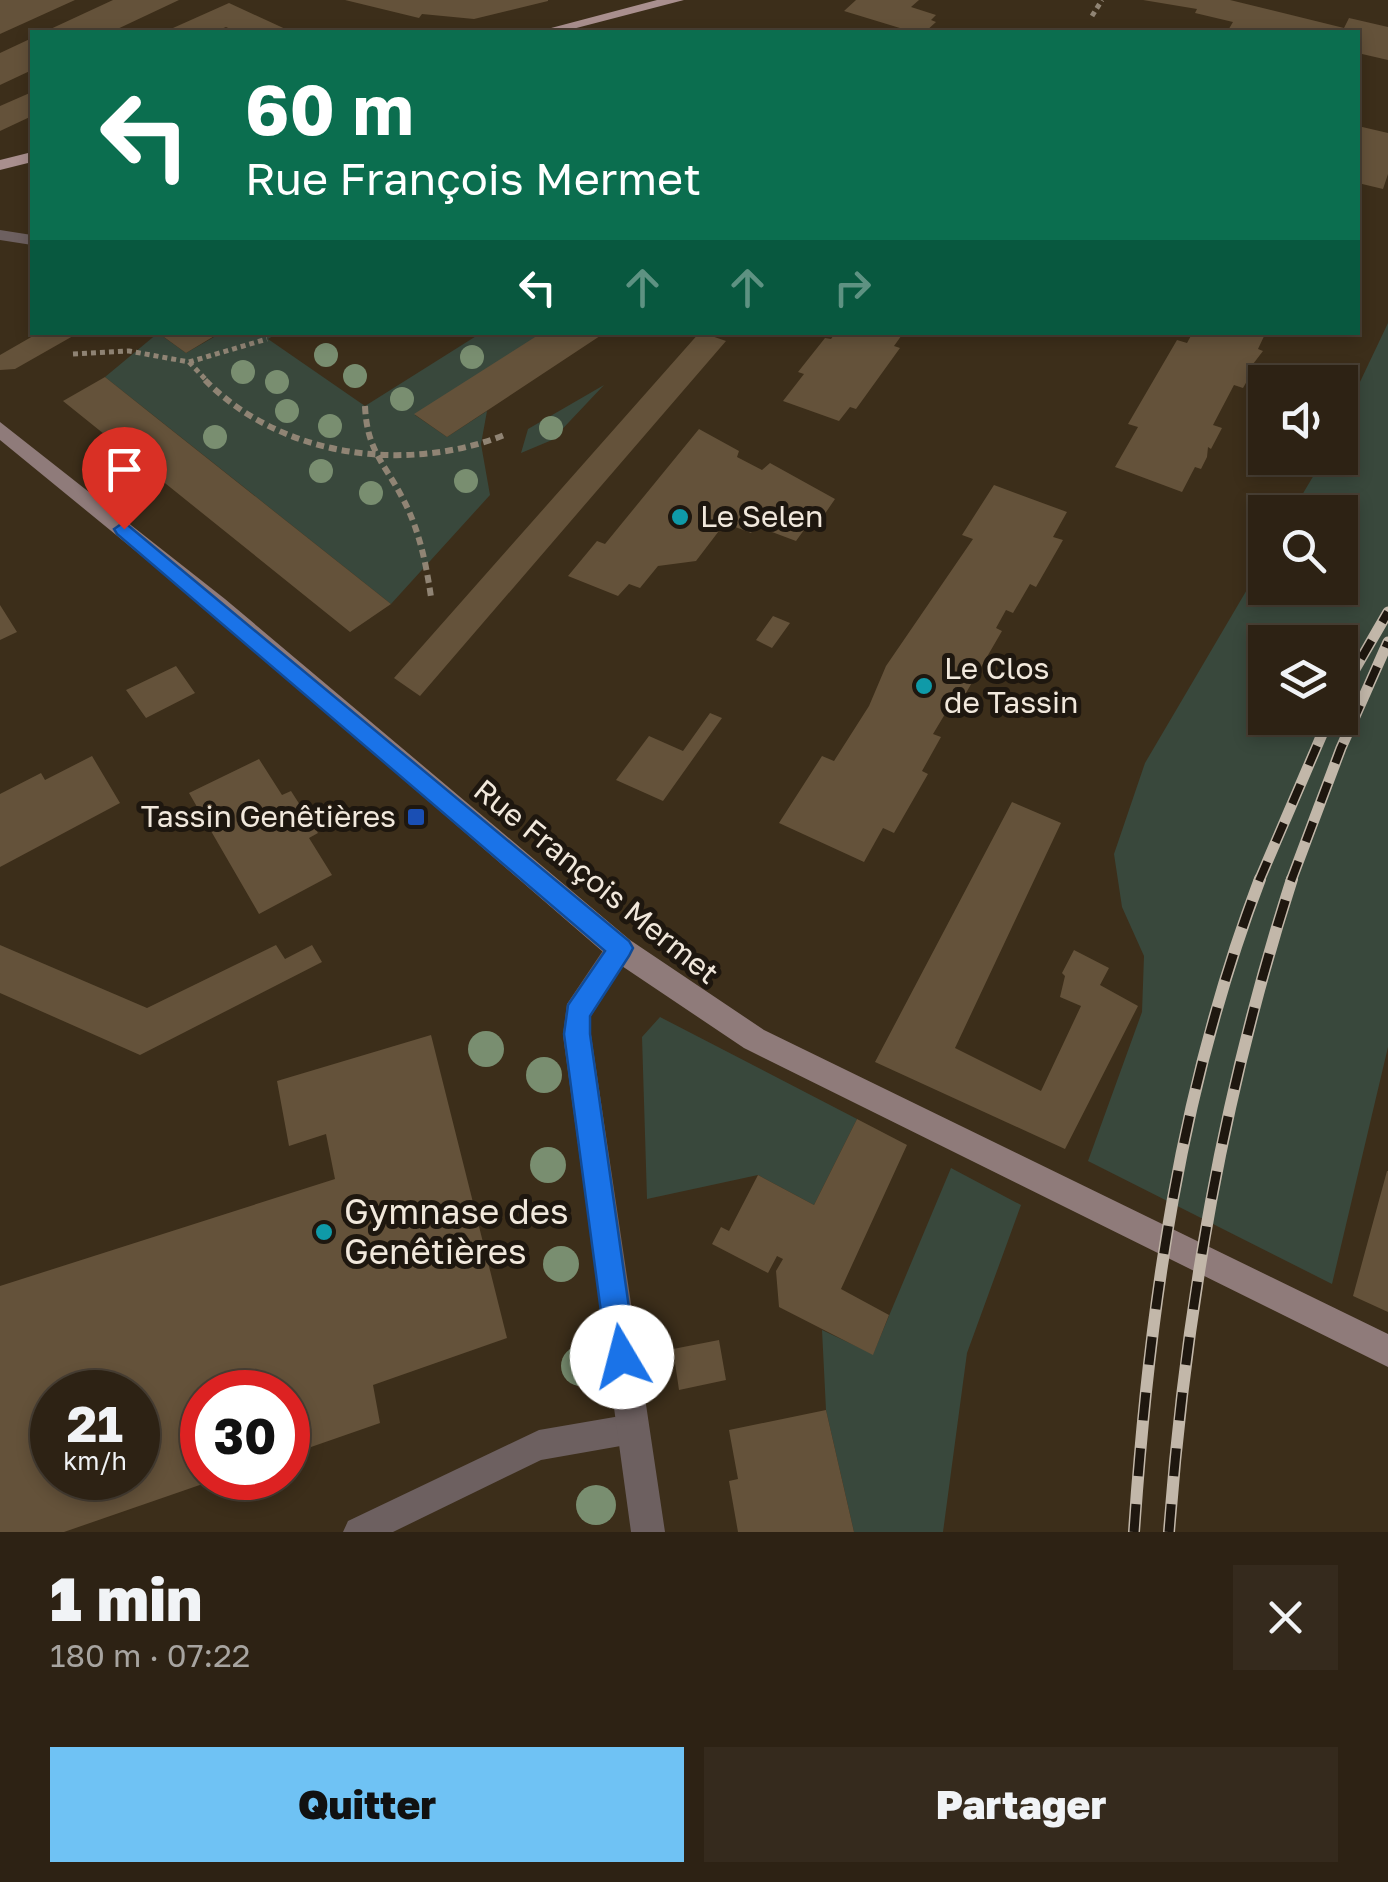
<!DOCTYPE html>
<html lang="fr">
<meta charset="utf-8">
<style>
body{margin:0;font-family:"Golos Text",sans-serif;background:#352a1d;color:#f1f3f6;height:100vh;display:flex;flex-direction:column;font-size:38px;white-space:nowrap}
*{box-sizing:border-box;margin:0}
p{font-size:32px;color:#a7a4a0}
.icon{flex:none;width:55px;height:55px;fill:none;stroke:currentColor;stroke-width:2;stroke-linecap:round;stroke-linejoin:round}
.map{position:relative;height:1532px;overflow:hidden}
.drawer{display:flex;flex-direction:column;background:#2d2214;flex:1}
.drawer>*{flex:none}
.top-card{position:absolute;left:30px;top:30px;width:1330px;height:305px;border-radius:0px;box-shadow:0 5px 15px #0003,0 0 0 2px #483f34;background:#0b6e4f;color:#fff;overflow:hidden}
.fabs{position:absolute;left:1248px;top:365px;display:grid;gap:20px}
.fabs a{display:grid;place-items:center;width:110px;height:110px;border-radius:0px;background:#2d2214;box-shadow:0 5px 15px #0003,0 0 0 2px #483f34;font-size:50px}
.speed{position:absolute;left:30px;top:1370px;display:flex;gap:20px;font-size:50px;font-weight:700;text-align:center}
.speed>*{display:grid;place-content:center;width:130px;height:130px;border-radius:50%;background:#2d2214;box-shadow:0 5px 15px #0003,0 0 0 2px #483f34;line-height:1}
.speed small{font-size:25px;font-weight:400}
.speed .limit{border:15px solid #d22;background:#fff;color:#111}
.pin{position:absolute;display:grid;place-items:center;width:85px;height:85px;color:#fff;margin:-102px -42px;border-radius:50% 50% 50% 0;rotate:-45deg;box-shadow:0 0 10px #0007}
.pin .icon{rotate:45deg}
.me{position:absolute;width:110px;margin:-55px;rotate:352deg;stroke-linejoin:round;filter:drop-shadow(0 0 8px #0008)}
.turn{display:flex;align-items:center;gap:35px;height:210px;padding:0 50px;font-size:45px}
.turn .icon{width:130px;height:130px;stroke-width:2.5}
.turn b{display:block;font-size:70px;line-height:85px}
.lanes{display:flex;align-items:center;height:95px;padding:0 50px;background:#0003;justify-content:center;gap:50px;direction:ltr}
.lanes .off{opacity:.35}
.round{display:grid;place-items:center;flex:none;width:105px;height:105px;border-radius:0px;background:#352a1d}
.head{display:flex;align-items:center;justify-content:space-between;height:170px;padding:0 50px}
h1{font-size:60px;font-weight:800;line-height:75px}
.primary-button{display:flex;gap:20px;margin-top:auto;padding:20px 50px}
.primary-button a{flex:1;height:115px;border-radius:0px;background:#6fc2f4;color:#111;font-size:40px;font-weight:800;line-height:115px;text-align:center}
.primary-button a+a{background:#352a1d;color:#f1f3f6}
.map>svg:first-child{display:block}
.green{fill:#39483c;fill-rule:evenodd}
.building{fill:#64523a;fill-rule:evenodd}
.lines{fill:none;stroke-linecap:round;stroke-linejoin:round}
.path-far1{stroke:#908474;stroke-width:5;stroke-dasharray:5 4;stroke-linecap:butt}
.path{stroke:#908474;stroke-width:6;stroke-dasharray:8 5;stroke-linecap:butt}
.lane{fill:#6d6060;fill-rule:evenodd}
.street{fill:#6d6060;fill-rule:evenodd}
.secondary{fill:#8f7b7a;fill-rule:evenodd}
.primary{fill:#a98f8e;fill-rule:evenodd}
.rail-far1-casing{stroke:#c2b7a9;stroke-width:11}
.rail-casing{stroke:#c2b7a9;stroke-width:12}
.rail-far1{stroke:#1e170f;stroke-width:8;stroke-dasharray:21;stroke-linecap:butt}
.rail{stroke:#1e170f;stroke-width:9;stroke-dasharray:28;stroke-linecap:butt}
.tree{fill:#798e70}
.route{fill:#1a73e8;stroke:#114b97;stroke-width:2.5}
.culture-dot{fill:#0f9aa8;stroke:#1e170f;stroke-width:4}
.transit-dot{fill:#1a4fb4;stroke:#1e170f;stroke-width:4}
.labels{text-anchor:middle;stroke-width:10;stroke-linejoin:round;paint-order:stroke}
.poi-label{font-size:30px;fill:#f1e8dc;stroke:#1e170f;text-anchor:start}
.street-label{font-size:30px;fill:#f1e8dc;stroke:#1e170f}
.near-poi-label{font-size:35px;fill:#f1e8dc;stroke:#1e170f;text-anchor:start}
</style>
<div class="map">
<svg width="1388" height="1532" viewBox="0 0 1388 1532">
<rect width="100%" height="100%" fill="#3c2e1a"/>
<path class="green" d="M 1388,323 L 1388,1047 L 1332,1284 L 1088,1161 L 1142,1012 L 1144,956 L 1122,907 L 1114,854 L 1145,763 L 1265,559 L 1265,588 L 1340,588 L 1340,512 L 1292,512 L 1324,458 L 1340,458 L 1340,424 ZM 1340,642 L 1340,718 L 1265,718 L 1265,642 Z
M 158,333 L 186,353 L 221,333 L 278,333 L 268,339 L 365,406 L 481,333 L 543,333 L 415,415 L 447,437 L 487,411 L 481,444 L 490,495 L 391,604 L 105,377 Z
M 604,385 L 552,440 L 521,453 L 528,429 Z
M 660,1017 L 857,1119 L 814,1205 L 758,1175 L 647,1199 L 642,1037 Z
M 951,1168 L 1021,1205 L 967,1353 L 943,1532 L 854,1532 L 826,1410 L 822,1330 L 873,1354 Z"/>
<path class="building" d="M 0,0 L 75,0 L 0,34 Z
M 113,0 L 179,0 L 111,32 L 44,32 Z
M 345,0 L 548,0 L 548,1 L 474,19 L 422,14 L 419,18 Z
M 856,0 L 919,0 L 911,7 L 936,15 L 931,20 L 936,22 L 925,32 L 913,32 L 844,11 Z
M 1143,0 L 1230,0 L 1344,28 L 1349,18 L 1388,27 L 1388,60 L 1362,54 L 1358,49 L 1358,32 L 1227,32 L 1233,22 L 1195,13 L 1197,9 Z
M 229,3 L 292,32 L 237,32 L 226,27 L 214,32 L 164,32 Z
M 32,38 L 32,70 L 0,85 L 0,53 Z
M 32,92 L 32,116 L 0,131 L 0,106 Z
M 1358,126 L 1388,133 L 1388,174 L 1383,189 L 1358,183 L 1358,144 L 1362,135 L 1358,134 Z
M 40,332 L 80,332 L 15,369 L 0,370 L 0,355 Z
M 157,332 L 221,332 L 186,353 Z
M 543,332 L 606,332 L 447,437 L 414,414 Z
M 700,332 L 726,341 L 420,696 L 394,678 Z
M 836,332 L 904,332 L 894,346 L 900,348 L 856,409 L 850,407 L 839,421 L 783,401 L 804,374 L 798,372 L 825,338 L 831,339 Z
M 1193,332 L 1266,332 L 1258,349 L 1263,351 L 1250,368 L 1254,369 L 1243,388 L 1234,385 L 1213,425 L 1222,428 L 1211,449 L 1208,447 L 1207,457 L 1201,469 L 1195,467 L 1182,492 L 1115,467 L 1138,427 L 1128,424 L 1177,340 L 1187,343 Z
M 105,377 L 159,420 L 391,604 L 350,632 L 63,401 Z
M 699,429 L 739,451 L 737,457 L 762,470 L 770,463 L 835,499 L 822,518 L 815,515 L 796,541 L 756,526 L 751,533 L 725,523 L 696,561 L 658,566 L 640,588 L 629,584 L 618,596 L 568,576 L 597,541 L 605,544 Z
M 994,485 L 1067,512 L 1053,537 L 1063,540 L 1036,587 L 1030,584 L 1013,613 L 1006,610 L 996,628 L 1002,631 L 952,717 L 945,714 L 933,734 L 941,737 L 922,771 L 928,774 L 894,833 L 883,828 L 864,862 L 779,823 L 822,756 L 834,761 L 869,706 L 886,666 L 973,539 L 962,535 Z
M 0,605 L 17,632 L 0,640 Z
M 773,616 L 790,623 L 772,648 L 756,640 Z
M 176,666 L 195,693 L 146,718 L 126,690 Z
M 710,713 L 722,718 L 663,801 L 616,780 L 649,736 L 683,751 Z
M 92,756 L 120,803 L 0,867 L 0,794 L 41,773 L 45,780 Z
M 259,759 L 282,795 L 291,791 L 318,833 L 309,838 L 332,875 L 259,914 L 189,793 Z
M 1012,802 L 1061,823 L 955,1048 L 1041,1091 L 1081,1006 L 1060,997 L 1065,976 L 1062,973 L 1074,950 L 1109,968 L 1100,985 L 1138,1006 L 1065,1149 L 875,1062 Z
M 0,945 L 147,1008 L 276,945 L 285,959 L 312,945 L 322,962 L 140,1055 L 0,993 Z
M 431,1035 L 507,1338 L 373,1385 L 380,1423 L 288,1455 L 288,1392 L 202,1392 L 202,1478 L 220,1478 L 64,1532 L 0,1532 L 0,1286 L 335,1179 L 326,1134 L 289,1146 L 277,1081 ZM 52,1392 L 138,1392 L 138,1478 L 52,1478 Z
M 857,1119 L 907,1145 L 841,1289 L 889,1315 L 873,1355 L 779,1307 L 776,1271 L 783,1259 L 777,1256 L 768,1273 L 712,1244 L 721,1227 L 729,1231 L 758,1175 L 814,1205 Z
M 1387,1171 L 1388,1171 L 1388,1312 L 1353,1296 Z
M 719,1340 L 726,1380 L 679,1390 L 673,1349 Z
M 826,1410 L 854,1532 L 738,1532 L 729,1481 L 738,1479 L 729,1430 Z"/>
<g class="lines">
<path class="path-far1" d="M 1092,16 L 1102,0
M 73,354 L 129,351 L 189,362 L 267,339
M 189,362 L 208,382"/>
<path class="path" d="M 205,380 C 282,458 408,474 507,434
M 365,406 C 367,451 384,462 403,499 C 419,529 426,563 431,597"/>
<path class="lane" d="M 0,230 L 32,235 L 32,245 L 0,240 Z
M 632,1414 L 643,1418 L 647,1429 L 643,1440 L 632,1444 L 541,1460 L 393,1532 L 343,1532 L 348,1521 L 539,1430 Z"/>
<path class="street" d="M 620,937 L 630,940 L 634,949 L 591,1016 L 591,1035 L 665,1532 L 631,1532 L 563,1035 L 567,1004 L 610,940 Z"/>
<path class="secondary" d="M 0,422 L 225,599 L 630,940 L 764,1030 L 1388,1334 L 1388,1367 L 744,1048 L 610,958 L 209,611 L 0,440 Z"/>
<path class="primary" d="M 657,0 L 684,0 L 561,32 L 536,32 Z
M 32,152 L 32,162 L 0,170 L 0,160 Z"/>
<g class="rail-far1-casing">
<path id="rail-far1" d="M 1340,695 L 1388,612
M 1259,881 L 1329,718
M 1291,881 L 1341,748 L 1388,642"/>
</g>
<g class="rail-casing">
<path id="rail" d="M 1134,1532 C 1149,1310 1180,1088 1260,879
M 1169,1532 C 1186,1308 1223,1093 1292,879"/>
</g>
<use href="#rail-far1" class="rail-far1"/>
<use href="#rail" class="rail"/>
</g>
<g class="tree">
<circle cx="326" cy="355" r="12"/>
<circle cx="472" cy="357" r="12"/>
<circle cx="243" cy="372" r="12"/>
<circle cx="355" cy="376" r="12"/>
<circle cx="277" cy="382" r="12"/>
<circle cx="402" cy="399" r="12"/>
<circle cx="287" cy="411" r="12"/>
<circle cx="330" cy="426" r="12"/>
<circle cx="551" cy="428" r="12"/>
<circle cx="215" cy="437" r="12"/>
<circle cx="321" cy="471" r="12"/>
<circle cx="466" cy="481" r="12"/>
<circle cx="371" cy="493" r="12"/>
<circle cx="486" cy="1049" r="18"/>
<circle cx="544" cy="1075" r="18"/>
<circle cx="548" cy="1165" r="18"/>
<circle cx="561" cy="1264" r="18"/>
<circle cx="581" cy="1366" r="20"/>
<circle cx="596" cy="1505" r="20"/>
</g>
<path class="route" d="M 124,522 L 629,941 L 633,948 L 629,956 L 590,1016 L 590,1034 L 636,1357 L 632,1368 L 622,1372 L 611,1368 L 607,1357 L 564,1034 L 568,1005 L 605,951 L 117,534 L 114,529 Z"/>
<g class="culture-dot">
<circle cx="680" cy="517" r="10"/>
<circle cx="924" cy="686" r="10"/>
<circle cx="324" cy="1232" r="10"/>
</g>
<rect class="transit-dot" x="406" y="807" width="20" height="20" rx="5"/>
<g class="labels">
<g class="poi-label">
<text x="700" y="527">Le Selen</text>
<text x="944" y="679">Le Clos<tspan x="944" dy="34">de Tassin</tspan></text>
<text x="396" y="827" text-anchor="end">Tassin Genêtières</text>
</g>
<g class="street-label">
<text transform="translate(596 882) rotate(39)" y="10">Rue François Mermet</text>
</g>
<g class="near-poi-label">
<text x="344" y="1224">Gymnase des<tspan x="344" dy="40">Genêtières</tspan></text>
</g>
</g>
</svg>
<div class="fabs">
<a><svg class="icon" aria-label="sound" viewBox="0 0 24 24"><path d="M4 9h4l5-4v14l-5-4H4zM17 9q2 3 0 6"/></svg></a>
<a><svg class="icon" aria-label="search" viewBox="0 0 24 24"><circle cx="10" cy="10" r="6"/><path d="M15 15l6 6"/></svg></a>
<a><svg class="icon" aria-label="layers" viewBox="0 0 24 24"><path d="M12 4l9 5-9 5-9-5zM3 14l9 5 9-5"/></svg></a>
</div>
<div class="speed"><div>21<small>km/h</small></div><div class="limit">30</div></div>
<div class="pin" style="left:124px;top:529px;background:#d93025"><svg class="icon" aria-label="arrive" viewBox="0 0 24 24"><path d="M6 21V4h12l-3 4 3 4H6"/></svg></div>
<svg class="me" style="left:622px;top:1357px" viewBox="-20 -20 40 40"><circle r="19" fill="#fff"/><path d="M0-13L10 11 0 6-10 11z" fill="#1a73e8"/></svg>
<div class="top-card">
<div class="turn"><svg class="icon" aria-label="left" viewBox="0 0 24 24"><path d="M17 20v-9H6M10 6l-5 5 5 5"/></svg><div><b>60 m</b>Rue François Mermet</div></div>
<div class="lanes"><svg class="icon" aria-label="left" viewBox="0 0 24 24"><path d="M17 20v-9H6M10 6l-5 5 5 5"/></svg><svg class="icon off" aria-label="ahead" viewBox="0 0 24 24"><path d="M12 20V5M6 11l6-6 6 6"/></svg><svg class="icon off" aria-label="ahead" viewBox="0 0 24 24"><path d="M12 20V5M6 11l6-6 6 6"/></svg><svg class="icon off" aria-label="right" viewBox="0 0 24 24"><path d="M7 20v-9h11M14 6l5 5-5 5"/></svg></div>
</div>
</div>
<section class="drawer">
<div class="head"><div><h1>1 min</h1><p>180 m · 07:22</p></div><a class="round"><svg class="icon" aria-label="close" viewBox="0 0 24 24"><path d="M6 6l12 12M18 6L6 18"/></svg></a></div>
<div class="primary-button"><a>Quitter</a><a>Partager</a></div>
</section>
